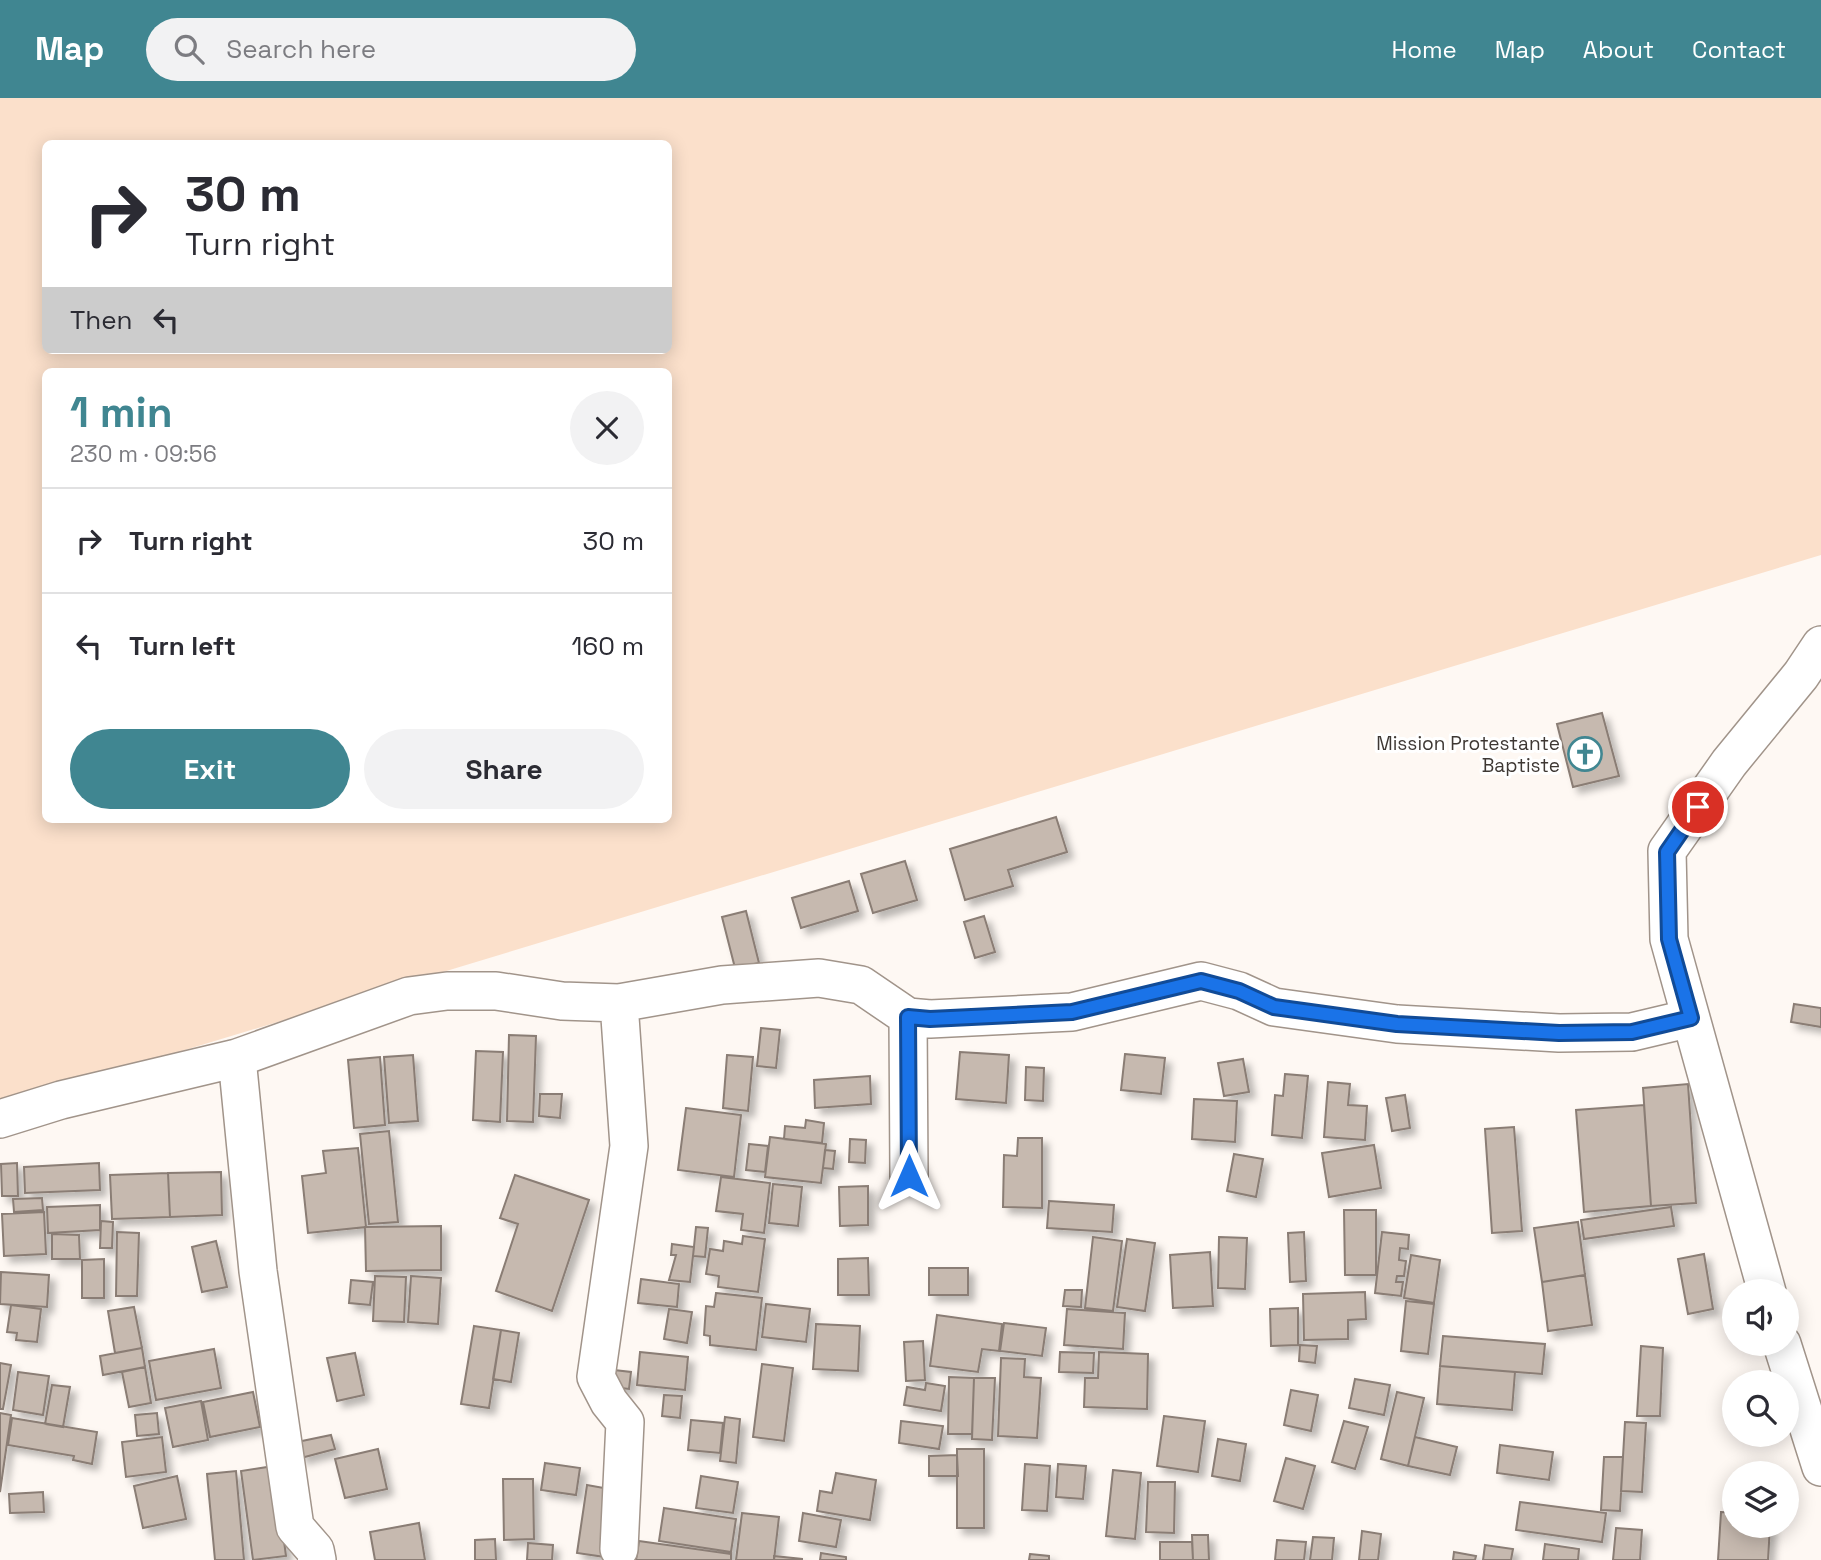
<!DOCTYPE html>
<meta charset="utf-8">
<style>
body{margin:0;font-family:"Space Grotesk",sans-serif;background:#f2f2f3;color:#2b2b33;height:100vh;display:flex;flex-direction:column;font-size:26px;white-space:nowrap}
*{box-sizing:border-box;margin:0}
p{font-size:23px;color:#7c7c81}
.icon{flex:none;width:38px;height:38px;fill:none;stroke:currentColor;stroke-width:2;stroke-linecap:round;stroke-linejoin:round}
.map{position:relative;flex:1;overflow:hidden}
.side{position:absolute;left:42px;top:270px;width:630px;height:455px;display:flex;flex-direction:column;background:#fff;border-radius:10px;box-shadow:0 4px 18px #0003}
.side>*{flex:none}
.top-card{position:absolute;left:42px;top:42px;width:630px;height:214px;border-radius:10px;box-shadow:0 4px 18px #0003;background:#fff;color:#2b2b33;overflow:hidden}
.controls{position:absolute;left:1722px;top:1181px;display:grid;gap:14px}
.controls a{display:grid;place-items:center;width:77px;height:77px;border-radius:50%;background:#fff;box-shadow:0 4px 18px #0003;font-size:35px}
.pin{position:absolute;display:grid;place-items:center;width:60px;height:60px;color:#fff;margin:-30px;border:4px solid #fff;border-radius:50%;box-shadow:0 2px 7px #0007}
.me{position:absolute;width:77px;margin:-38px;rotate:0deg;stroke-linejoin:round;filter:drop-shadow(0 0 5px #0008)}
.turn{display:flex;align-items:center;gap:24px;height:147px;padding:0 28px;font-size:32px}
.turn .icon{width:91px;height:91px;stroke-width:2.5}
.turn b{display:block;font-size:49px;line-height:60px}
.then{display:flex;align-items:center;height:66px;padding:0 28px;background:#0003;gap:14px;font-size:26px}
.round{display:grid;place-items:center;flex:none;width:74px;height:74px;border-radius:37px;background:#f2f2f3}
.head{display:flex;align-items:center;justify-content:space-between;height:119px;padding:0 28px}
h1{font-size:42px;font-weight:600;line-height:52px;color:#408691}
.button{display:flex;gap:14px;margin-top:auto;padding:14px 28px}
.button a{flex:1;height:80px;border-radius:42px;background:#408691;color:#fff;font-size:28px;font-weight:600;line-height:80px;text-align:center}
.button a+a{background:#f2f2f3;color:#2b2b33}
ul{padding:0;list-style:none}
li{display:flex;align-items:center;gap:21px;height:105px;padding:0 28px;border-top:2px solid #e1e1e2}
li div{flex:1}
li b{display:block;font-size:26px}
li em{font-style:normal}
header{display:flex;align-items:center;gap:42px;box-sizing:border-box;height:98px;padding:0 35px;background:#408691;color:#fff}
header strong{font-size:33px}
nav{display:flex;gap:38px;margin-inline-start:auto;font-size:24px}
.search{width:490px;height:63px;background:#f2f2f3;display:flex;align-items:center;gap:18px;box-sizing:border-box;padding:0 24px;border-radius:38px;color:#7c7c81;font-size:26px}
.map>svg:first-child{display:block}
.green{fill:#fbe0cb;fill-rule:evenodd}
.building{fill:#c6b9af;stroke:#8a7d74;stroke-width:2;filter:url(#shadow)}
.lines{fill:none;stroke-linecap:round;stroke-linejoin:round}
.minor-casing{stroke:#a1948a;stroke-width:40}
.minor{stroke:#fff;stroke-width:37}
.route-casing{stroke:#114b97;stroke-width:18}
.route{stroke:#1a73e8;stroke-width:12}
.labels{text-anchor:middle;stroke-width:6;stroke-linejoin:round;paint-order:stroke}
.poi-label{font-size:19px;fill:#3e3834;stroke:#fff;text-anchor:end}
</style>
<header>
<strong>Map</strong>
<div class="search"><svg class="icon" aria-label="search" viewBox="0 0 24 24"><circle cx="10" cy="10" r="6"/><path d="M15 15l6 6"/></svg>Search here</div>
<nav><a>Home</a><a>Map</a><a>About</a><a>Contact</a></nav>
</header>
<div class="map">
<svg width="1821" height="1462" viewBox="0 0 1821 1462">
<defs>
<filter id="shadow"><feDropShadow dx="6" dy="6" stdDeviation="3.5" flood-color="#0004"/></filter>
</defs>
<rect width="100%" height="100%" fill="#fef8f3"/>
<path class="green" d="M 0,0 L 1821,0 L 1821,457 L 0,1008 ZM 46,46 L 668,46 L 668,252 L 46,252 ZM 46,273 L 668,273 L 668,721 L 46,721 Z"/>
<path class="building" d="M 1602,615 L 1619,678 L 1573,689 L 1557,626 Z
M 1056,719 L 1067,754 L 1008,772 L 1013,788 L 965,802 L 950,751 Z
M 905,763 L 917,802 L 873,815 L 861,776 Z
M 849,783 L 858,813 L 801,830 L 792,800 Z
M 746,813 L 759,865 L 735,870 L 722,819 Z
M 984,818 L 995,854 L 975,860 L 964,824 Z
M 1794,906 L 1821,910 L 1821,929 L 1791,924 Z
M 761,930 L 780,932 L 776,970 L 757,968 Z
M 509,937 L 536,938 L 533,1024 L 507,1023 Z
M 476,953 L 503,954 L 500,1024 L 473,1022 Z
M 960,954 L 1009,957 L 1006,1005 L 956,1001 Z
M 1125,956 L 1165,960 L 1161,996 L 1121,992 Z
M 413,957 L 418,1023 L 389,1025 L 384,959 Z
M 727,957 L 753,959 L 748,1013 L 723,1010 Z
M 380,959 L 385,1027 L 354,1030 L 348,962 Z
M 1243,961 L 1249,994 L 1224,998 L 1218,965 Z
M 1026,969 L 1044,970 L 1043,1003 L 1025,1002 Z
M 1285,976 L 1308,978 L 1302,1040 L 1272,1037 L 1275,997 L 1283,998 Z
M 870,978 L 871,1006 L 815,1010 L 814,982 Z
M 1328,984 L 1350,986 L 1348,1007 L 1367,1008 L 1365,1042 L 1324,1039 Z
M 1688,986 L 1696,1105 L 1651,1108 L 1643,990 Z
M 540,996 L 562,996 L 560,1020 L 539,1018 Z
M 1405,997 L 1410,1030 L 1392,1033 L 1386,1000 Z
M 1194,1001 L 1237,1003 L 1235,1044 L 1192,1041 Z
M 1644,1007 L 1651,1108 L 1584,1114 L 1576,1012 Z
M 686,1010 L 741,1017 L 734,1079 L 678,1072 Z
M 806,1022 L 824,1025 L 822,1045 L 784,1041 L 785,1028 L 805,1030 Z
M 1514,1029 L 1522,1133 L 1492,1135 L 1485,1031 Z
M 389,1033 L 398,1124 L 369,1126 L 360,1036 Z
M 770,1039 L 826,1046 L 821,1085 L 765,1079 Z
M 1018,1040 L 1042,1040 L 1042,1110 L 1003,1109 L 1004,1057 L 1017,1058 Z
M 850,1041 L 866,1042 L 865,1065 L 849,1064 Z
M 749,1046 L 768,1048 L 765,1074 L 746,1072 Z
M 1374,1047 L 1381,1090 L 1329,1099 L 1322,1055 Z
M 358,1050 L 366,1129 L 308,1135 L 302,1078 L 326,1075 L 323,1053 Z
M 825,1052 L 835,1053 L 833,1071 L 823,1070 Z
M 1234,1056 L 1263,1061 L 1256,1099 L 1227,1093 Z
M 17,1065 L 18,1098 L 2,1098 L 1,1066 Z
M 99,1065 L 100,1092 L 25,1095 L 24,1069 Z
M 221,1074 L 222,1117 L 170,1119 L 168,1075 Z
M 168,1075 L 170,1119 L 112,1121 L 110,1077 Z
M 515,1077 L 589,1102 L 552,1213 L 496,1193 L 518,1126 L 500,1120 Z
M 721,1079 L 770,1085 L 764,1135 L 741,1132 L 743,1116 L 716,1113 Z
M 773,1086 L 802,1089 L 798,1128 L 769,1125 Z
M 868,1088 L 868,1127 L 840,1128 L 839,1089 Z
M 42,1100 L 43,1112 L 14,1114 L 13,1101 Z
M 1049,1103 L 1114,1107 L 1112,1134 L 1047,1130 Z
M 100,1107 L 100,1132 L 48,1135 L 47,1109 Z
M 1671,1109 L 1674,1128 L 1584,1141 L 1581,1122 Z
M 1344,1112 L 1376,1112 L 1376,1177 L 1345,1177 Z
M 44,1114 L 46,1156 L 4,1158 L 2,1116 Z
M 101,1123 L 113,1124 L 112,1150 L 100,1150 Z
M 1578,1124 L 1585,1177 L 1542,1184 L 1534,1130 Z
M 441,1128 L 441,1172 L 366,1173 L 365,1129 Z
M 696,1129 L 708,1130 L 705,1159 L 693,1158 Z
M 117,1134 L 139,1135 L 137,1198 L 116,1198 Z
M 1304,1134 L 1306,1183 L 1290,1184 L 1288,1135 Z
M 1382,1134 L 1409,1137 L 1408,1151 L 1400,1150 L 1399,1162 L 1406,1163 L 1404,1178 L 1397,1178 L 1396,1184 L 1403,1184 L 1401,1198 L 1375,1195 Z
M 52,1136 L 79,1137 L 80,1161 L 52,1161 Z
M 743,1138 L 765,1141 L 758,1194 L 718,1189 L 719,1178 L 706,1176 L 710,1151 L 723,1153 L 724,1143 L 742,1146 Z
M 1093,1139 L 1122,1143 L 1113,1213 L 1085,1210 Z
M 1219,1139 L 1247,1140 L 1245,1191 L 1218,1190 Z
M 1127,1141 L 1155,1145 L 1145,1213 L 1117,1209 Z
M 216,1143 L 227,1189 L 202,1194 L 192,1149 Z
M 672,1146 L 694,1149 L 690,1184 L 669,1182 L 676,1157 L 671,1157 Z
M 1210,1154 L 1213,1208 L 1173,1210 L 1170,1157 Z
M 1704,1156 L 1713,1211 L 1688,1216 L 1678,1161 Z
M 1411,1157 L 1440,1162 L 1434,1205 L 1404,1200 Z
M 868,1160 L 869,1197 L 838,1197 L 838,1161 Z
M 104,1161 L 104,1200 L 82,1200 L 82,1162 Z
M 929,1170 L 968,1170 L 968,1197 L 929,1197 Z
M 1,1174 L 49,1177 L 47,1209 L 0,1206 Z
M 1585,1177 L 1592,1227 L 1548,1233 L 1542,1184 Z
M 375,1178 L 406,1179 L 404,1224 L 373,1223 Z
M 411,1178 L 441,1180 L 438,1226 L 408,1224 Z
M 641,1181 L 679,1186 L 677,1209 L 638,1205 Z
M 351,1182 L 373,1184 L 370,1207 L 349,1205 Z
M 1065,1192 L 1082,1192 L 1081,1209 L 1063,1208 Z
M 1365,1194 L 1366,1221 L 1348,1222 L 1348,1241 L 1304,1242 L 1303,1196 Z
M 716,1195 L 762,1200 L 756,1252 L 710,1247 L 710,1238 L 704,1237 L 706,1208 L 714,1209 Z
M 1406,1203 L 1434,1206 L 1428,1256 L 1401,1253 Z
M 766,1206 L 810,1211 L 806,1244 L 762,1239 Z
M 11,1207 L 41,1211 L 37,1244 L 16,1242 L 17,1235 L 7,1234 Z
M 134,1209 L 142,1250 L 115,1255 L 108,1213 Z
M 1298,1210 L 1298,1247 L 1271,1248 L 1270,1211 Z
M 669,1211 L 692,1214 L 687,1245 L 664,1241 Z
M 1067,1211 L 1125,1215 L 1123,1251 L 1064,1247 Z
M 937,1217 L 1002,1226 L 999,1253 L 982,1251 L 978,1274 L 930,1268 Z
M 1004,1225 L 1046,1230 L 1042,1258 L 1000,1253 Z
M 816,1226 L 860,1228 L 858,1273 L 813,1271 Z
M 474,1228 L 501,1232 L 489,1310 L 461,1306 Z
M 501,1232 L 519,1235 L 511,1284 L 493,1281 Z
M 1443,1238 L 1545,1246 L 1542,1276 L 1440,1268 Z
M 923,1243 L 925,1282 L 906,1283 L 904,1244 Z
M 1300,1247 L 1317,1248 L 1315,1265 L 1299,1263 Z
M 1641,1248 L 1663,1250 L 1660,1318 L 1637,1318 Z
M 142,1250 L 145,1269 L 103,1277 L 100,1258 Z
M 214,1251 L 221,1290 L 156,1302 L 149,1263 Z
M 640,1254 L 688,1259 L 685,1292 L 637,1287 Z
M 1060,1254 L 1094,1255 L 1093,1275 L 1059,1274 Z
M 1099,1254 L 1148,1256 L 1147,1311 L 1084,1309 L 1085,1280 L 1098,1280 Z
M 355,1255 L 364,1297 L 337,1303 L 327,1260 Z
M 1001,1260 L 1025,1261 L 1024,1279 L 1041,1280 L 1037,1340 L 998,1338 Z
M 0,1265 L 11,1267 L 3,1311 L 0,1311 Z
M 762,1266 L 793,1270 L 784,1343 L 753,1339 Z
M 1440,1268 L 1515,1274 L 1512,1312 L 1437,1306 Z
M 145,1269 L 151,1305 L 129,1309 L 122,1274 Z
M 614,1272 L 631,1274 L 629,1291 L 613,1289 Z
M 18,1274 L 49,1278 L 43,1317 L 13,1312 Z
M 949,1279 L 974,1280 L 972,1336 L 948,1336 Z
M 974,1280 L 995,1280 L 992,1342 L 972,1341 Z
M 1355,1281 L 1390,1287 L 1384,1317 L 1349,1310 Z
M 926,1285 L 945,1288 L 941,1313 L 904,1307 L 907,1289 L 925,1292 Z
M 52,1287 L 70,1289 L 63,1329 L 45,1326 Z
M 1291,1292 L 1318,1297 L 1311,1333 L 1284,1327 Z
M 253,1294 L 260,1329 L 210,1339 L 203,1304 Z
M 1397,1294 L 1424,1300 L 1408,1368 L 1381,1361 Z
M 664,1297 L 682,1298 L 680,1320 L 662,1318 Z
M 201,1303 L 208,1342 L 173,1349 L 165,1310 Z
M 0,1315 L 11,1317 L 0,1394 Z
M 157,1315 L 159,1336 L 137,1338 L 135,1317 Z
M 1164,1318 L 1205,1323 L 1198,1374 L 1157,1368 Z
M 725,1319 L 740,1321 L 736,1365 L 720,1363 Z
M 12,1320 L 97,1334 L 92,1366 L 73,1362 L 74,1358 L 8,1347 Z
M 691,1322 L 723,1325 L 720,1355 L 688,1352 Z
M 901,1323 L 943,1328 L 939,1351 L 899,1345 Z
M 1344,1323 L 1368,1329 L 1355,1371 L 1332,1364 Z
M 1625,1324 L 1646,1325 L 1642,1394 L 1621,1393 Z
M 331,1337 L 335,1351 L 301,1360 L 297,1344 Z
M 162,1339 L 166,1374 L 126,1379 L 122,1344 Z
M 1415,1339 L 1457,1349 L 1450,1377 L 1408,1368 Z
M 1218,1341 L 1246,1346 L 1240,1383 L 1212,1378 Z
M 1500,1347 L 1553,1354 L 1549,1382 L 1497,1375 Z
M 378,1351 L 387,1391 L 345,1400 L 335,1361 Z
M 957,1351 L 984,1351 L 984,1430 L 957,1430 Z
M 957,1357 L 958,1378 L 929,1378 L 929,1358 Z
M 1604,1359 L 1623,1359 L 1620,1413 L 1601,1412 Z
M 1286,1360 L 1315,1368 L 1303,1411 L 1274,1403 Z
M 545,1365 L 580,1370 L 576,1397 L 541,1392 Z
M 1025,1366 L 1050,1368 L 1047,1413 L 1022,1412 Z
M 1058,1366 L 1086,1368 L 1083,1401 L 1056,1399 Z
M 274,1368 L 286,1458 L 253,1462 L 241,1373 Z
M 1113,1372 L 1141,1375 L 1135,1441 L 1106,1438 Z
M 236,1373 L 244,1462 L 215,1462 L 207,1376 Z
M 836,1375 L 876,1382 L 870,1422 L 817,1413 L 820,1393 L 832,1395 Z
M 177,1378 L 186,1421 L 143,1430 L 134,1388 Z
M 701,1378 L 738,1384 L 733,1415 L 696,1410 Z
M 503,1381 L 533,1381 L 534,1441 L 504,1442 Z
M 1148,1384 L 1175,1384 L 1174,1435 L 1146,1434 Z
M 587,1387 L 615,1392 L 605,1459 L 577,1455 Z
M 43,1394 L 44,1414 L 10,1415 L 9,1396 Z
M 1520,1404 L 1606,1415 L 1602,1444 L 1516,1432 Z
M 664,1410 L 736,1421 L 731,1454 L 659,1443 Z
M 1721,1414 L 1734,1415 L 1734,1428 L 1770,1428 L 1768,1462 L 1718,1462 Z
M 742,1415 L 779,1419 L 774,1462 L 736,1462 Z
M 803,1415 L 841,1422 L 836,1449 L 799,1443 Z
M 419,1425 L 425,1462 L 375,1462 L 370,1434 Z
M 1616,1430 L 1642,1432 L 1640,1462 L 1613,1462 Z
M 1362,1433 L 1381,1436 L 1378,1462 L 1359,1462 Z
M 1192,1437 L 1208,1437 L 1209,1462 L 1193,1462 Z
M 1313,1439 L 1334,1440 L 1332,1462 L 1310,1462 Z
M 495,1441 L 496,1462 L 475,1462 L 475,1442 Z
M 1277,1442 L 1306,1444 L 1304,1462 L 1275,1462 Z
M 639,1443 L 731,1456 L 731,1462 L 636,1462 Z
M 1160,1444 L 1192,1444 L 1193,1462 L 1160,1462 Z
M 528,1445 L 553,1447 L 552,1462 L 527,1462 Z
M 1545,1446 L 1579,1451 L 1578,1462 L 1543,1462 Z
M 1485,1447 L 1513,1451 L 1511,1462 L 1483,1462 Z
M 1454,1454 L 1476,1458 L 1475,1462 L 1453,1462 Z
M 821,1455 L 846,1459 L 846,1462 L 820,1462 Z
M 1030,1456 L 1049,1458 L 1049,1462 L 1029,1462 Z
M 774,1458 L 802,1461 L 802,1462 L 774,1462 Z"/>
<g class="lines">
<g class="minor-casing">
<path id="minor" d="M 908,919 L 909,1078
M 237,960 L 258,1173 L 295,1429 L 315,1452 L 317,1462
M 0,1021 L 61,1002 L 237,960 L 409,898 L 447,893 L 496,893 L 562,903 L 619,905 L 722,887 L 819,880 L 861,887 L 908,919 L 930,921 L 1072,914 L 1201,883 L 1239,893 L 1274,909 L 1397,926 L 1559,935 L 1632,934 L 1691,920
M 1767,1194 L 1669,841 L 1667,753 L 1729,665 L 1801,577 L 1821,547
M 1782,1246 L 1821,1369
M 619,1451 L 625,1324 L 609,1304 L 596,1279 L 629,1048 L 619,905"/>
</g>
<use href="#minor" class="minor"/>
</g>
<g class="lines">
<g class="route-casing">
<path id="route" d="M 909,1078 L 908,919 L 930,921 L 1072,914 L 1201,883 L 1239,893 L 1274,909 L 1397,926 L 1559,935 L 1632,934 L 1691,920 L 1669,841 L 1667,754 L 1698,709"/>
</g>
<use href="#route" class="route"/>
</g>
<defs>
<g id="church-ring" transform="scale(1.75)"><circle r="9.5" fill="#fff" stroke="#408691" stroke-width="1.5"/><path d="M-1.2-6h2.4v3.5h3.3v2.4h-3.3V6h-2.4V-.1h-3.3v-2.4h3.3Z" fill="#408691"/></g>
</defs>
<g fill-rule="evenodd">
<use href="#church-ring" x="1585" y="656"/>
</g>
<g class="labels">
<g class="poi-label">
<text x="1560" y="652">Mission Protestante<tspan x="1560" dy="22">Baptiste</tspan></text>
</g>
</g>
</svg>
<div class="controls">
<a><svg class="icon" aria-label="sound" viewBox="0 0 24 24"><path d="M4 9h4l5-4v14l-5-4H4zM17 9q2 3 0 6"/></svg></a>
<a><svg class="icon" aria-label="search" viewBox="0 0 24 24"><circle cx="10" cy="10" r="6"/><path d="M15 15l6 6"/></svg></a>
<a><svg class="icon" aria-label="layers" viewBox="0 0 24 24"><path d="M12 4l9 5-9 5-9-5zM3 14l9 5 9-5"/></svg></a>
</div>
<div class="pin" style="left:1698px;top:709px;background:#d93025"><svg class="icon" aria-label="arrive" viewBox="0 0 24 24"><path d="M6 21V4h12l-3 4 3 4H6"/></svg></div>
<svg class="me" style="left:909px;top:1078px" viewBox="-20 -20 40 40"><path d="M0-17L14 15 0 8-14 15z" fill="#1a73e8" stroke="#fff" stroke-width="4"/></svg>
<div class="top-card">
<div class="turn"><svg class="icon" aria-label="right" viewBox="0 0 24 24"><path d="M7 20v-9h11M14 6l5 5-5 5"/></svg><div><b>30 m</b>Turn right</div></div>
<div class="then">Then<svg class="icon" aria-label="left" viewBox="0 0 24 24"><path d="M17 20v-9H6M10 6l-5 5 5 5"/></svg></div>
</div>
<section class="side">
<div class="head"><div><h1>1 min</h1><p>230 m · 09:56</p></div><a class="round"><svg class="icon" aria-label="close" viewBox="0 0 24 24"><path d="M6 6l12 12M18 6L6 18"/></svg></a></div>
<ul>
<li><svg class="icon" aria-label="right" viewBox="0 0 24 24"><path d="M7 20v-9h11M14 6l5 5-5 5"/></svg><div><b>Turn right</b></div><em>30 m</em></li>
<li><svg class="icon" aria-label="left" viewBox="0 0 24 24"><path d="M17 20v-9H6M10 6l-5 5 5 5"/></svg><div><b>Turn left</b></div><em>160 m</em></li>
</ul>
<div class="button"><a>Exit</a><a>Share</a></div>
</section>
</div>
